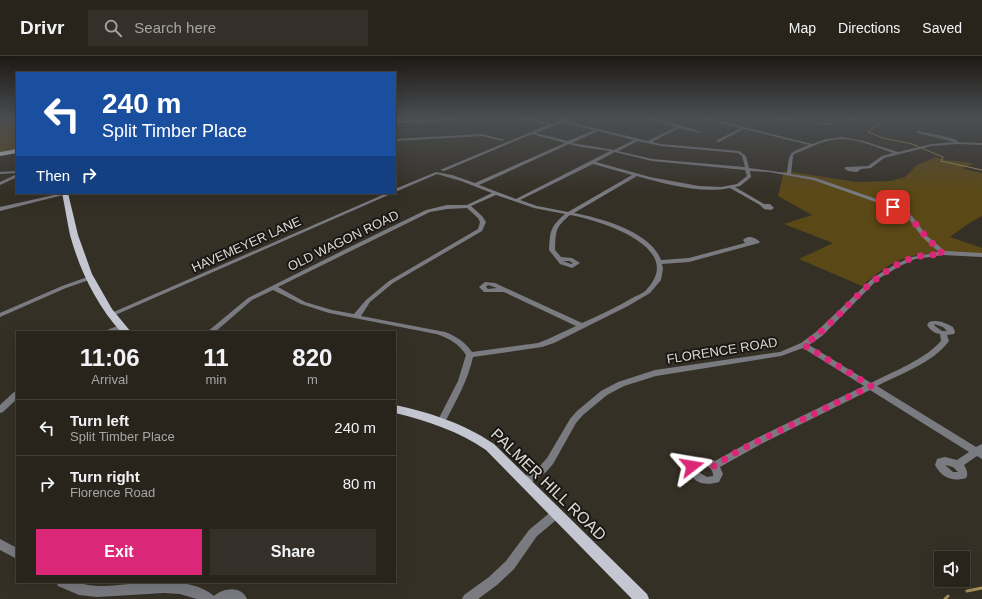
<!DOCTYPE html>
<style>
body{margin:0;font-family:Helvetica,sans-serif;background:#343029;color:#f1f3f6;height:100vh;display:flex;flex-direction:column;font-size:15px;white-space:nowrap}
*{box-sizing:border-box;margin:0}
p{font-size:13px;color:#a5a4a3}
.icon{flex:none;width:22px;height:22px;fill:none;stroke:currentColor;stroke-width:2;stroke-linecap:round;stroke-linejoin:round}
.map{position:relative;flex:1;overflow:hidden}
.side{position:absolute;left:16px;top:275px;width:380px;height:252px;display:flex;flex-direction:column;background:#28241c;border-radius:0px;box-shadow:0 4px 16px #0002,0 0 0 1px #44413b}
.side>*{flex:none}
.hud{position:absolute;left:16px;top:16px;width:380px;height:122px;border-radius:0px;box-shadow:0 4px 16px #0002,0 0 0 1px #44413b;background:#1a4fa0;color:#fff;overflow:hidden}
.tools{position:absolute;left:934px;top:495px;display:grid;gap:8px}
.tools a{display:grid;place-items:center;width:36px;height:36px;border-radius:0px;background:#28241c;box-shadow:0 4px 16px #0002,0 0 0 1px #44413b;font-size:20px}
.pin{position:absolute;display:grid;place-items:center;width:34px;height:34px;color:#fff;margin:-17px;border-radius:8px;box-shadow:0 2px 6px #0006}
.me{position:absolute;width:44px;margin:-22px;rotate:76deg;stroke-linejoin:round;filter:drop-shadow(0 0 3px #0008)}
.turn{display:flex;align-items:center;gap:14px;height:84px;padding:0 20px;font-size:18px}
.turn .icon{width:52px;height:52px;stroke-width:2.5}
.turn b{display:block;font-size:28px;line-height:34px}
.then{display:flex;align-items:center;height:38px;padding:0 20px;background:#0003;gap:8px;font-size:15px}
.eta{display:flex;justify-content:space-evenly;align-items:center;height:68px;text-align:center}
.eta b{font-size:24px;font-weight:700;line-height:28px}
.action{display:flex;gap:8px;margin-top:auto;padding:8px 20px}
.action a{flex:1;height:46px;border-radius:0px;background:#db2777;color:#fff;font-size:16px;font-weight:700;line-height:46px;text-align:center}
.action a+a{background:#343029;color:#f1f3f6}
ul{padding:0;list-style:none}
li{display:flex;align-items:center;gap:12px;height:56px;padding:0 20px;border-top:1px solid #44413b}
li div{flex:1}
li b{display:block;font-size:15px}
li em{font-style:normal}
header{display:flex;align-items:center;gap:24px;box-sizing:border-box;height:56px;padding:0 20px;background:#28241c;border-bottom:1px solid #44413b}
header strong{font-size:19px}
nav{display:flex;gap:22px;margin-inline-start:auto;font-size:14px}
.search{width:280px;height:36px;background:#343029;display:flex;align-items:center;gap:10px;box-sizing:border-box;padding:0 14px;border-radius:0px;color:#a5a4a3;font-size:15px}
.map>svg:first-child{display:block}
.green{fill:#5b4817}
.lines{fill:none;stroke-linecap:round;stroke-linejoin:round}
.stream-far1{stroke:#a48f58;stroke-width:1}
.stream{stroke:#a48f58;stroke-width:3}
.minor{fill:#7a7b81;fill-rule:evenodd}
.major{fill:#c4c6d1;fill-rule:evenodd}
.route{stroke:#db2777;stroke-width:7;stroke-dasharray:0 12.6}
.labels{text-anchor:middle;stroke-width:4;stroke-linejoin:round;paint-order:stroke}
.street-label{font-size:13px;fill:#dddad4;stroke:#1a1814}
.near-street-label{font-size:16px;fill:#dddad4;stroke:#1a1814}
</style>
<header>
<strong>Drivr</strong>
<div class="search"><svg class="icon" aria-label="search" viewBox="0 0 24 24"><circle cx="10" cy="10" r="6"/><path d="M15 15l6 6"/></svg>Search here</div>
<nav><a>Map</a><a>Directions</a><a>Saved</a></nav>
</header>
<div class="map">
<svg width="982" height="543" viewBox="0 0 982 543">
<rect width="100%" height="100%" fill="#353026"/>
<path class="green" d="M 0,62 L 17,62 L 17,95 L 0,97 Z
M 936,101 C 947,107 961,103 974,108 L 963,111 L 964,113 L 982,117 L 982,160 L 968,168 L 950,181 L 982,192 L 982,198 C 929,196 903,192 862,230 L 799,203 L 833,187 L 784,168 L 812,159 L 778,140 L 784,115 L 857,126 L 890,125 L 905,121 L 917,109 Z"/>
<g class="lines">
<path class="stream-far1" d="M 919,62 C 899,72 887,57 868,76 L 883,82 L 912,88 L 943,101 L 941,105 L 982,114"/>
<path class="stream" d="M 967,535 L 982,532
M 945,543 L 948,540"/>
<path class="minor" d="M 454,62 L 462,62 L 440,66 L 395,67 L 395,65 L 440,64 Z
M 522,62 L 528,62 L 552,68 L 564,63 L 566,64 L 565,65 L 648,85 L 676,71 L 646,62 C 656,62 692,72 701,76 L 699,77 L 679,72 L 652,86 L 661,88 L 739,95 L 746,100 L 749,112 L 787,117 C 790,94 788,98 809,89 L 744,73 L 719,86 L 717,86 L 717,84 L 741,72 L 702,62 L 708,62 L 812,88 L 826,83 L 842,81 L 864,85 L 898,96 L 932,88 L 955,86 L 917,77 L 917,75 L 918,75 L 943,80 L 957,84 L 957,86 L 982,87 L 982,89 L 958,88 L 932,90 L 884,102 L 871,112 L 861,113 L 857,116 L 848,115 L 844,112 L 846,111 L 868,110 L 882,100 L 893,97 C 873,90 849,79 827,85 C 816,88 805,94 794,98 L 793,100 L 791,118 L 816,122 L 888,147 L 903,154 L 912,160 L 927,180 L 945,195 L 982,197 L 982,201 L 943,199 L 915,203 L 900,210 L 878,223 L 822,280 L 809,289 L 871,327 C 894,315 924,304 941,285 L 940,278 C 934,277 930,274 927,269 L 929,266 C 937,263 946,267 953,271 L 955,276 L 954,278 L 947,279 L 949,285 C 933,307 900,318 877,330 L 976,391 L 982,388 L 982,403 L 977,400 L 964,409 C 966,413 969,417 966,422 C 953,426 942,422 935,409 L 937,403 L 945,401 L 957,404 L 969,396 L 870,334 L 761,388 L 720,411 L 723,418 L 719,426 C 706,430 692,428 688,412 C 690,397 705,400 715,405 L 755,383 L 864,330 L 803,292 L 781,300 L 656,320 L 624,330 L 607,339 L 583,359 L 576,367 L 553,408 L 546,416 L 529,428 L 526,429 L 523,428 L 521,425 L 523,422 L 540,410 L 547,402 L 570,363 L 577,355 L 601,335 L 618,326 L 655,314 L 780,296 L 801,287 L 816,276 L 874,221 L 896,208 L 912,201 L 939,196 L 923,182 L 908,162 L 899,156 L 884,149 L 813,124 L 769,116 L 750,115 L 751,121 L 740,130 L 735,131 L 764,148 L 770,148 L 774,152 L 771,154 L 764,153 L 760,149 L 730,132 C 701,138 665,128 637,120 L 574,157 C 601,162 651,176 661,204 L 689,202 L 745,187 L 743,184 C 748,178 756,182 760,186 L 759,187 L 689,206 L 662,208 L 663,213 L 661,224 L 650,237 L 628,250 L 554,287 L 542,291 L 473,301 C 468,324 456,345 445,366 L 442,367 L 439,366 L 438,364 L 458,325 L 466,299 C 459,288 449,282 436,278 L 329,257 L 301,248 L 273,234 L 252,244 L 215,276 L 207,276 L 248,242 L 350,191 L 426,154 L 447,149 L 467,149 L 492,137 L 461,125 L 437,118 L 395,136 L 395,133 L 436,116 L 452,119 L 475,127 L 565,87 L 532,78 L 444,115 L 440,114 L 548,69 ZM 562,66 L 594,74 L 568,85 L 536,77 ZM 598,75 L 634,84 L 614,94 L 572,87 ZM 638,85 L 661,90 L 738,97 L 742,100 L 745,111 L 652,103 L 618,95 ZM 569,88 L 581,91 L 610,95 L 516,143 L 479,129 ZM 615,96 L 652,105 L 745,114 L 747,120 L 737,128 L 721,131 L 699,130 L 650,121 L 596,106 ZM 593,108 L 632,119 L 568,156 L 537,150 L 520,144 ZM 496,139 L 534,152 L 565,158 C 550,171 550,175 549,194 L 560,208 L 572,212 L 580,207 L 572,202 L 561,201 L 555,194 C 556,174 555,172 570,159 C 599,164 686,191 647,233 C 644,237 638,239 634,241 C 617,251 600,259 582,267 L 495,227 L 485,226 L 479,231 L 484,236 L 504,236 L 576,270 L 548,283 L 538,287 L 472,296 C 465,286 456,280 445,276 L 361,260 L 370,246 L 393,227 L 482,175 L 486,166 L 482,160 L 471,150 ZM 467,152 L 478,162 L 480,166 L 478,173 L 389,225 L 366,244 L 354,258 L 332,254 L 305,246 L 278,231 L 430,156 L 447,153 ZM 563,205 L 569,205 L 573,207 L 571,208 ZM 488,229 L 497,232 L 488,233 L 486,231 ZM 934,268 L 943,271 L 947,275 L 942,275 L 935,270 ZM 700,408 C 706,407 714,413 713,420 L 707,421 L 700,417 L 697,412 ZM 945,409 L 953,411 L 958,416 L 953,416 Z
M 769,62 C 788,61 807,67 826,67 C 838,67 849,62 861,62 L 827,69 Z
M 482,78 L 505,84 L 503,85 L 482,80 L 395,85 L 395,83 Z
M 17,115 L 17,117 L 0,118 L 0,116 Z
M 17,118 L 17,121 L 0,129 L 0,126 Z
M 63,137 L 67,138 L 0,155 L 0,151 Z
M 387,137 L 393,137 L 113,260 L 111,261 L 108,259 L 109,258 Z
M 90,220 L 92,221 L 93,222 L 92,223 L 66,232 L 0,261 L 0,257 L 62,230 Z
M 120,269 L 122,269 L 123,271 C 119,276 113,276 106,276 L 107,274 Z
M 17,335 L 17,343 L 3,356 L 0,357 L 0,349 L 14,336 Z
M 557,453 L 561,454 L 562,457 L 561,460 L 537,480 L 514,513 L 497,529 L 478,543 L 462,543 L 464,539 L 489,521 L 506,505 L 529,474 L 553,454 Z
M 0,483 L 17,492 L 17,503 L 0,494 Z
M 56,526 C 62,526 67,526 72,526 C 81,527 90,530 99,530 C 132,530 187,516 214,540 C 223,532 241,529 247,543 L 197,543 L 180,538 L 164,537 L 97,541 L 79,539 L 58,530 Z"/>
<path class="major" d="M 17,93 L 17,97 L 0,100 L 0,96 Z
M 62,137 L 68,137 L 78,179 L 92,218 L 112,253 L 131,276 L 121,276 C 96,248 80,215 70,179 C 67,165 65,151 62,137 Z
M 395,349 C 431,357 463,367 494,388 L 647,538 L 649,543 L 632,543 L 486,394 C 458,375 428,365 395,357 Z"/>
</g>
<linearGradient id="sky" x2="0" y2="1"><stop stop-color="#1d1a15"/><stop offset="0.45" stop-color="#4b4e52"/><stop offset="1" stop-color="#4b4e52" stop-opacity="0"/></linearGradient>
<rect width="982" height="138" fill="url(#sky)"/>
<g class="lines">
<path class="route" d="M 692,410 L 695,406 L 704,405 L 714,410 L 740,394 L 871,330 L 804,289 C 843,262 866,219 912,202 C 922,199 933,199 943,198 L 926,181 L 910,161 L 893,151"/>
</g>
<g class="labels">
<g class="street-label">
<text transform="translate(343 184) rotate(-26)" y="5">OLD WAGON ROAD</text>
<text transform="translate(246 188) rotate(-24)" y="5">HAVEMEYER LANE</text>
<text transform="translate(722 294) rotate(-9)" y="5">FLORENCE ROAD</text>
</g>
<g class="near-street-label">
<text transform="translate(549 428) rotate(44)" y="6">PALMER HILL ROAD</text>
</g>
</g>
</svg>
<div class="tools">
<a><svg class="icon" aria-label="sound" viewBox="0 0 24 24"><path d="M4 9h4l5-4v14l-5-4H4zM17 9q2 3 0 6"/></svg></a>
</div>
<div class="pin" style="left:893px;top:151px;background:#d93025"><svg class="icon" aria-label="arrive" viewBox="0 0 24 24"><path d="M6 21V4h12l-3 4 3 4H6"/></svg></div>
<svg class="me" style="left:692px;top:410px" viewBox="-20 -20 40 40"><path d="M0-17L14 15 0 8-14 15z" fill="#db2777" stroke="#fff" stroke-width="4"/></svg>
<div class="hud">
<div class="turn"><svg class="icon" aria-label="left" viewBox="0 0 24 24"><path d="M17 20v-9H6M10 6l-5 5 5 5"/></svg><div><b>240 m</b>Split Timber Place</div></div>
<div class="then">Then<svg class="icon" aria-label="right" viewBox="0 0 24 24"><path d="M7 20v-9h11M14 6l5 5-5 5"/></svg></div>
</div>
<section class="side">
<div class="eta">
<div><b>11:06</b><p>Arrival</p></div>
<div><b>11</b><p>min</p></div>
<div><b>820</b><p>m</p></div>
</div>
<ul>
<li><svg class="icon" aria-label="left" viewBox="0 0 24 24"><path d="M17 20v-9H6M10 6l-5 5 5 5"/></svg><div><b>Turn left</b><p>Split Timber Place</p></div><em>240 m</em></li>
<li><svg class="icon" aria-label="right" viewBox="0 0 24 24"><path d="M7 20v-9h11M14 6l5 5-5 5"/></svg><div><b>Turn right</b><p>Florence Road</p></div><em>80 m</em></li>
</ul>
<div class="action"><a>Exit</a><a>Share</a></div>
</section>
</div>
